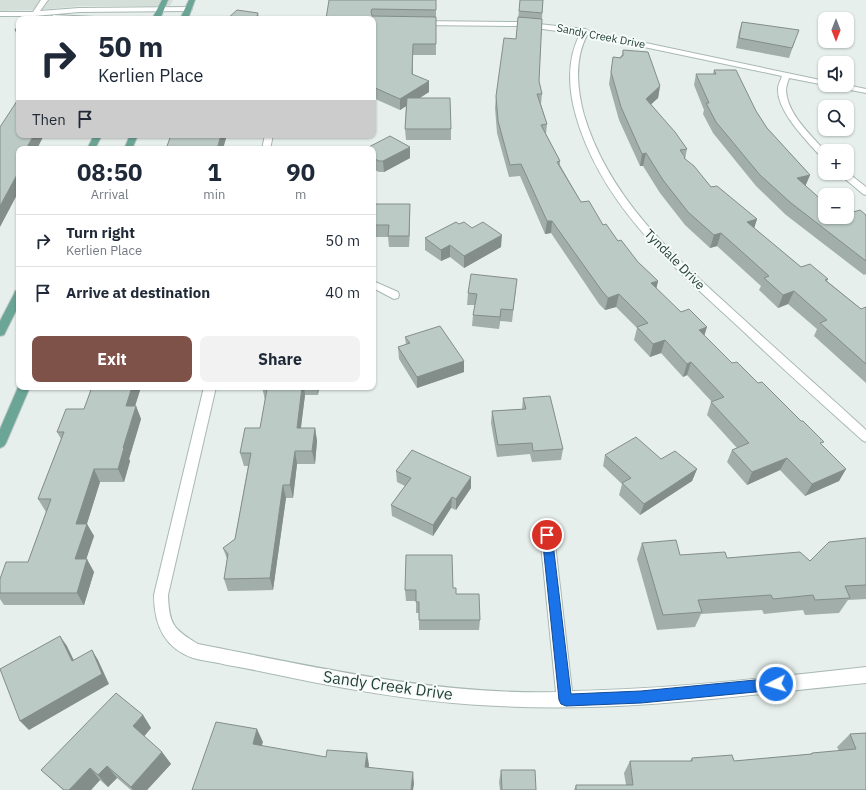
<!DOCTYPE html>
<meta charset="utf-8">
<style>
body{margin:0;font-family:"IBM Plex Sans",sans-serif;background:#f2f2f3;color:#1f2937;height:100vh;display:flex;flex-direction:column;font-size:15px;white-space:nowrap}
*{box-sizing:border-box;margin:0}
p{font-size:13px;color:#747a83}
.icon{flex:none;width:22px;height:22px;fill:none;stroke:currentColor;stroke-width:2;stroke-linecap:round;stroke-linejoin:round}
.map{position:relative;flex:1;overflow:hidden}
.sheet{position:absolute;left:16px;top:146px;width:360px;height:244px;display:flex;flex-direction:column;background:#fff;border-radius:8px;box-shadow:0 1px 3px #0004}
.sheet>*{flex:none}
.guide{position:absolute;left:16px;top:16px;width:360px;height:122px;border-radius:8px;box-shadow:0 1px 3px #0004;background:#fff;color:#1f2937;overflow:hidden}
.needle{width:26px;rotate:180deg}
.controls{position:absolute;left:818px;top:12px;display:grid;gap:8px}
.controls a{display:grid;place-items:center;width:36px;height:36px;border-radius:8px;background:#fff;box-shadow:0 1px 3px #0004;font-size:20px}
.pin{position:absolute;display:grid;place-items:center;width:34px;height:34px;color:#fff;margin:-17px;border:2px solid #fff;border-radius:50%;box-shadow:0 1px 4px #0007}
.me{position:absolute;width:44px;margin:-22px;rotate:265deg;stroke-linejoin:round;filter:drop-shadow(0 0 3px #0008)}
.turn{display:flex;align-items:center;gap:14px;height:84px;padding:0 16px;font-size:18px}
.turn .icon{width:52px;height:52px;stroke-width:2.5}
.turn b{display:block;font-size:28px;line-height:34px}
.then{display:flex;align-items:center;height:38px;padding:0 16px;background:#0003;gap:8px;font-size:15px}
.eta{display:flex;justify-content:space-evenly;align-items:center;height:68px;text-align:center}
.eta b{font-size:24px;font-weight:800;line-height:28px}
.cta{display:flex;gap:8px;margin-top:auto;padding:8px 16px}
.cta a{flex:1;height:46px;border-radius:8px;background:#7f5249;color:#fff;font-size:16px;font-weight:800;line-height:46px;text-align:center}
.cta a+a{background:#f2f2f3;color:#1f2937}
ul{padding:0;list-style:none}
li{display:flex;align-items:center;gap:12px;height:52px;padding:0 16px;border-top:1px solid #e0e1e3}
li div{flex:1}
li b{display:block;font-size:15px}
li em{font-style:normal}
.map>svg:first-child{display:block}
.built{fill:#d4dfda}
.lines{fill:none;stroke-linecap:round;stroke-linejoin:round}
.minor-casing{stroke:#a8b8b2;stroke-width:2}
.major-casing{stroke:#c2cac8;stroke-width:2}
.minor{fill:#fff;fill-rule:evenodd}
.major{fill:#6aa596;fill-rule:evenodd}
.wall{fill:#a1aea9}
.shaded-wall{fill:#838d89}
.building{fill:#bbcac4;stroke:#838d89}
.route{fill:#1a73e8;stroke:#114b97}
.labels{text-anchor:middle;stroke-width:4;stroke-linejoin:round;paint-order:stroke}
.far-street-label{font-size:11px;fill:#24423a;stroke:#f7fbf9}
.street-label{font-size:13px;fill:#24423a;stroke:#f7fbf9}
.near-street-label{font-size:16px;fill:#24423a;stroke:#f7fbf9}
</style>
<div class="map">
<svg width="866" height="790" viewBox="0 0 866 790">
<rect width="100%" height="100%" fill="#e6efeb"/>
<path class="built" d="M 0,0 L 173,0 L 170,6 L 81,6 L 38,10 L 0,11 Z"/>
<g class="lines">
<g class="minor-casing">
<path id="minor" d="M 41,0 L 48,0 L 40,11 L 79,8 L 188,7 L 192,9 L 188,11 L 79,12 L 35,16 L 0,16 L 0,12 L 33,12 Z
M 53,15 L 95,17 L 99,19 L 55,19 L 52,17 Z
M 417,21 L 520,22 L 585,29 L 589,31 L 825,81 L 825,85 L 827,85 L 825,85 L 789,78 C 788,82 786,86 786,90 C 787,114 811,135 825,151 L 825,159 L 822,158 C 808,142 776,111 778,88 C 778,84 781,80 782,76 L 587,35 C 574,60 577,89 584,115 C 611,205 684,265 751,326 C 789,361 828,395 866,430 L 866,442 L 862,440 C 822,404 783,369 744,332 C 677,270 602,207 576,116 C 568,88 567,59 580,34 L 520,26 L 420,25 L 417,25 Z
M 831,85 L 847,85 L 866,89 L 866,93 L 835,87 Z
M 265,135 L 273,135 L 270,149 L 262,149 Z
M 847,172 L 866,187 L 866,195 L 863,194 L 838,173 L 847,173 Z
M 373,281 L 398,292 L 399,295 L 398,298 L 394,299 L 373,288 Z
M 204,387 L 216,387 L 168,595 C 169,624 173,629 198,644 C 316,667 435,695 556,692 L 540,535 L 542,531 L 547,529 L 552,531 L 554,535 L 572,691 C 670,689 768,678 866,667 L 866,683 C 744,695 620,713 498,706 C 425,703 354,691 283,676 C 264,672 246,668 227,665 C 216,662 204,661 193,658 C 164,648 154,624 154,595 Z"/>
</g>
<g class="major-casing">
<path id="major" d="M 162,0 L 168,0 L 160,19 L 152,19 Z
M 189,0 L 195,0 L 188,19 L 180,19 Z
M 94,135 L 102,135 L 95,149 L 87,149 Z
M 130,135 L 138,135 L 132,149 L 124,149 Z
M 19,290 L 19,305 L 4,335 L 0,336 L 0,321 L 14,294 L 15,291 Z
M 19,385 L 19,387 L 30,387 L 6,443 L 4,446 L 0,448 L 0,429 Z"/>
</g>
<use href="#minor" class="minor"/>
<use href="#major" class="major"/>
</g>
<path class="wall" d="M 329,0 L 436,0 L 436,55 L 413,55 L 413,74 L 429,92 L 420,98 L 451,129 L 451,140 L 406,140 L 405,129 L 406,106 L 400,110 L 373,98 L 373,19 Z
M 520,0 L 543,0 L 542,19 L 539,81 L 542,94 L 541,104 L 547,124 L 546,134 L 560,161 L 560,165 L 581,202 L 638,262 L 658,281 L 656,289 L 732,363 L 822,445 L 846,469 L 839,481 L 805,496 L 780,470 L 747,485 L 727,462 L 732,450 L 737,448 L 707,415 L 711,402 L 712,402 L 687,375 L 683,377 L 661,353 L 650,357 L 634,340 L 637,328 L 616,307 L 605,310 L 599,304 L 551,233 L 545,234 L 520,176 L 509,177 L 497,133 L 495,108 L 496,96 L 516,39 Z
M 742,22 L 795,41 L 789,58 L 736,48 L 739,32 Z
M 623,50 L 660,86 L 658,98 L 651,104 L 687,149 L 685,159 L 711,187 L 757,219 L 754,228 L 801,267 L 828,279 L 827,281 L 861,309 L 866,307 L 866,383 L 814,336 L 817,329 L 788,304 L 778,308 L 759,290 L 761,286 L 717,246 L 710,248 L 685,225 L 660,193 L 643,166 L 640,166 L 619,120 L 609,84 L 613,57 L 621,58 L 622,56 Z
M 714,70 L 756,111 L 767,128 L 810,175 L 805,186 L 825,217 L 850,213 L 866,215 L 866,274 L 864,275 L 786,215 L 756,186 L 713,133 L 703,114 L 704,110 L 694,85 L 696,74 L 713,74 Z
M 373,149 L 410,158 L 384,172 L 379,172 L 373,169 Z
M 373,204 L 410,204 L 409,247 L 389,247 L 388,237 L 373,237 Z
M 459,224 L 501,247 L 464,268 L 450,257 L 441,261 L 425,250 L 425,238 Z
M 517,279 L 512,322 L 500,321 L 499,329 L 472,326 L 473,315 L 475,305 L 467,305 L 468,293 Z
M 405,337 L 464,372 L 417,388 L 399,359 L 398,347 L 406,345 Z
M 92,387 L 141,387 L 135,406 L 136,406 L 141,419 L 129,459 L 130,461 L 124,482 L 100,482 L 87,524 L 94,536 L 86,559 L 94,572 L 84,605 L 4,605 L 0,599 L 0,579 L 28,562 L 46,512 L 38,499 L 61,439 L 57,432 L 84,409 Z
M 262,387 L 319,387 L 318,395 L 305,395 L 301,428 L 315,428 L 317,441 L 315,464 L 297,464 L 293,498 L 286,498 L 273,590 L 228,591 L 224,579 L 227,559 L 223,548 L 235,539 L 248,466 L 244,466 L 240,453 L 260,428 L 265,400 Z
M 523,398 L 563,449 L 561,460 L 532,462 L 530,454 L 497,457 L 491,423 L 492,411 L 522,409 Z
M 605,455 L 661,459 L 697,469 L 692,481 L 640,515 L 619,495 L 622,484 L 603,466 Z
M 396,471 L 471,488 L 456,510 L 451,508 L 433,536 L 392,516 L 391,505 L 405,486 L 397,482 Z
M 866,538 L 866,599 L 848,600 L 839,613 L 805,615 L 803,610 L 764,614 L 762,610 L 701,614 L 695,627 L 657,630 L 637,559 L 642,543 L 680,555 L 727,558 L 810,561 Z
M 453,588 L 456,594 L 480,620 L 479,630 L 419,630 L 419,613 L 416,613 L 416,601 L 406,601 L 405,590 Z
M 143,715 L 151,728 L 144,736 L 162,752 L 171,764 L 147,790 L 131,790 L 117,778 L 108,787 L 100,780 L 91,790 L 63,790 L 41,770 Z
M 866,733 L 866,790 L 574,790 L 576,785 L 626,785 L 624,773 L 630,761 L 690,761 L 692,758 L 734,761 L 810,754 L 812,753 L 839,751 L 837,747 L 850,734 Z
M 501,770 L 536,790 L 500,790 L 499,782 Z"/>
<path class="shaded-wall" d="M 258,13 L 259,19 L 256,19 Z
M 429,81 L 429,92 L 400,110 L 400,99 Z
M 660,86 L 658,98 L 644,111 L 646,99 Z
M 34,135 L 44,135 L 37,149 L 28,149 L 27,147 Z
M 221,135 L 227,135 L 223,149 L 217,149 Z
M 410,147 L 410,158 L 384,172 L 383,161 Z
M 646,153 L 643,166 L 640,166 L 642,154 Z
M 19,171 L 19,191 L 0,227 L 0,206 Z
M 810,175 L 805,187 L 797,178 Z
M 410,204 L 410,216 L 409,247 L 409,236 Z
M 757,219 L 753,232 L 747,222 Z
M 547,221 L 552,221 L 551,233 L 545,234 Z
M 721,233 L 717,246 L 710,248 L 714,235 Z
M 502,235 L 501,247 L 464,268 L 464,256 Z
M 450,245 L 450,257 L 441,261 L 441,250 Z
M 658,281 L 655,294 L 651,283 Z
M 794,291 L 788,304 L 778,308 L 783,295 Z
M 619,294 L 616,307 L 605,310 L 608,298 Z
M 501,309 L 500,321 L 499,329 L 500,317 Z
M 707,327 L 703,340 L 699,330 Z
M 665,340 L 661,353 L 650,357 L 653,344 Z
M 464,361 L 464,372 L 417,388 L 417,377 Z
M 691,362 L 687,375 L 683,377 L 687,364 Z
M 132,387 L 141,387 L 131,419 L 126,406 Z
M 302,387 L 304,387 L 305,395 L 299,441 L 297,428 Z
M 317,387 L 319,387 L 318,395 Z
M 136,406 L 141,419 L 129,459 L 130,461 L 124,482 L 118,469 L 123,448 Z
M 315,428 L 317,441 L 315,464 L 312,451 Z
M 295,451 L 297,464 L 293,498 L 290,485 Z
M 787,458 L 780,470 L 747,485 L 752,472 Z
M 94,469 L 100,482 L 83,536 L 76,524 Z
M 697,469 L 692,481 L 640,515 L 644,504 Z
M 846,469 L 839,481 L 805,496 L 812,484 Z
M 471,477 L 471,488 L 456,510 L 456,499 Z
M 283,485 L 286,498 L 273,590 L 270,578 Z
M 452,497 L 451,508 L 433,536 L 433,525 Z
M 87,524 L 94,536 L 82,572 L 75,559 Z
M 87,559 L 94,572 L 84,605 L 77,593 Z
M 60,636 L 67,646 L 79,671 L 72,661 Z
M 92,650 L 98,660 L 109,684 L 29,730 L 20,721 Z
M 143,715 L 151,728 L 142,739 L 133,726 Z
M 257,729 L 263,742 L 258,756 L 253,744 Z
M 162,752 L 171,764 L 147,790 L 133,790 L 131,787 Z
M 367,753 L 369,765 L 367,779 L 365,767 Z
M 107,766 L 117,778 L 108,787 L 98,775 Z
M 90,768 L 100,780 L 91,790 L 69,790 Z
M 413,772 L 414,784 L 413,790 L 411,790 Z"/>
<path class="building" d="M 329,0 L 436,0 L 436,10 L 372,9 L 371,11 L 372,16 L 436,17 L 436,44 L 413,44 L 412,74 L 429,81 L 400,99 L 373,87 L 373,19 L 326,19 Z
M 520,0 L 543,0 L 542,13 L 519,11 Z
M 237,10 L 258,13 L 256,19 L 227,19 Z
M 518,17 L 542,19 L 539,81 L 542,94 L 537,94 L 547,124 L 541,125 L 560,161 L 557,162 L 581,202 L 589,201 L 603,225 L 606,224 L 618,241 L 621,240 L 638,262 L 658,281 L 651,283 L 681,312 L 689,309 L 707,327 L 699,330 L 732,363 L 737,362 L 758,383 L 762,382 L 801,421 L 803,421 L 824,442 L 820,443 L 846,469 L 812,484 L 787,458 L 752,472 L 732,450 L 749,443 L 711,402 L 724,397 L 691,362 L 687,364 L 665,340 L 653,344 L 637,327 L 648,323 L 619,294 L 608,298 L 602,291 L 552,221 L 547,221 L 521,164 L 510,165 L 498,121 L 496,96 L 504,38 L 516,39 Z
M 742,22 L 799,30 L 792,48 L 739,38 Z
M 15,29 L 19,30 L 19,39 Z
M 623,50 L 648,52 L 660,86 L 646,99 L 675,132 L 687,149 L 680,150 L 685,157 L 684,158 L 694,166 L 711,187 L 717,186 L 757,219 L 747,222 L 801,267 L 810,264 L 828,279 L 825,280 L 861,309 L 866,307 L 866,364 L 820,323 L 827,320 L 794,291 L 783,295 L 764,278 L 769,276 L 721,233 L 714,235 L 688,212 L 663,180 L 646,153 L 642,154 L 621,107 L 611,72 L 613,57 L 621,58 L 621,56 L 623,56 Z
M 714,70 L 736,70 L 756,111 L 767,128 L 810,175 L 797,178 L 825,203 L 825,217 L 847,217 L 847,211 L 850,213 L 860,210 L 866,215 L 866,261 L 791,203 L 760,175 L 716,122 L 706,103 L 709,103 L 696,74 L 716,74 Z
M 19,98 L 19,135 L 34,135 L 27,147 L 32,147 L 31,149 L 19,149 L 19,171 L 0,206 L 0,127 Z
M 407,98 L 450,98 L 451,129 L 405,129 Z
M 171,135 L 221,135 L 217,149 L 166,149 Z
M 390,136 L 410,147 L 383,161 L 379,161 L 373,158 L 373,149 L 365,149 Z
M 328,148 L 351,148 L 328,149 Z
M 373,204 L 410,204 L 409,236 L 388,236 L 389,225 L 373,225 Z
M 456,222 L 459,224 L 464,222 L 472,228 L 483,222 L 502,235 L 464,256 L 450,245 L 441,250 L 425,238 Z
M 471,274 L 517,279 L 513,310 L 501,309 L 500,317 L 473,315 L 477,294 L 468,293 Z
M 440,326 L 464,361 L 417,377 L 398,347 L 410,343 L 405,337 Z
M 92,387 L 132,387 L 126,406 L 136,406 L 123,448 L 124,448 L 118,469 L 94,469 L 76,524 L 87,524 L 75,559 L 87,559 L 77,593 L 0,593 L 0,579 L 6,562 L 28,562 L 51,499 L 38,499 L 64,432 L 57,432 L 66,409 L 84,409 Z
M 264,387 L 302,387 L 297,428 L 315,428 L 312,451 L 295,451 L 290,485 L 283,485 L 270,578 L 224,579 L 228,554 L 223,548 L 235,539 L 251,453 L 240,453 L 245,428 L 260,428 L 267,389 L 264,389 Z
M 550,396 L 563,449 L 533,451 L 532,443 L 498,445 L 492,411 L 526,409 L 523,398 Z
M 636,437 L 661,459 L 675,451 L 697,469 L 644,504 L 622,483 L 631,478 L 605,455 Z
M 412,450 L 471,477 L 456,499 L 452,497 L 433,525 L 391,505 L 411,478 L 396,471 Z
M 866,538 L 866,585 L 845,586 L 850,598 L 815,600 L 813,595 L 773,599 L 771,595 L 698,600 L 702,612 L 663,615 L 642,543 L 676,540 L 680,555 L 725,552 L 727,558 L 800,552 L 810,561 L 829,542 Z
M 406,555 L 452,555 L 453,588 L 456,588 L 456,594 L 479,594 L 480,620 L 419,620 L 419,602 L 416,602 L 416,590 L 405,590 Z
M 60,636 L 72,661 L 92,650 L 102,674 L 20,721 L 0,669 Z
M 116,693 L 143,715 L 133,726 L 162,752 L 131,787 L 107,766 L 98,775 L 90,768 L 69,790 L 64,790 L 41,770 Z
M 216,722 L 257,729 L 253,744 L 326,757 L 327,750 L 367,753 L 365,767 L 413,772 L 411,790 L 192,790 Z
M 866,733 L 866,790 L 576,790 L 576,785 L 633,785 L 630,761 L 692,761 L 692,758 L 732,755 L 734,761 L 812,754 L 812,753 L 856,749 L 850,734 Z
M 501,770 L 535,770 L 536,790 L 502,790 Z"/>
<path class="route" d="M 547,530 L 551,532 L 552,535 L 571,694 L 641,691 L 776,678 L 780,680 L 782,684 L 780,688 L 776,690 L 641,703 L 566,706 L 561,704 L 559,700 L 542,535 L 543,532 Z"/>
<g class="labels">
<g class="far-street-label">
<text transform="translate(601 36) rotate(11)" y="4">Sandy Creek Drive</text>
</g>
<g class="street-label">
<text transform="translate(675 259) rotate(45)" y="5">Tyndale Drive</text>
</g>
<g class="near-street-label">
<text transform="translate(388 685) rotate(8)" y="6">Sandy Creek Drive</text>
</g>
</g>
</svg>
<div class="controls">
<a><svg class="needle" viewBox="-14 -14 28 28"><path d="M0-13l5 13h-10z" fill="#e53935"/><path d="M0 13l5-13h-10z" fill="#747a83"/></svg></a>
<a><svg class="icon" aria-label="sound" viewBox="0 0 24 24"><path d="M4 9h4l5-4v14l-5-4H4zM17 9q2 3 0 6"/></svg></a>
<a><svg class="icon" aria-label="search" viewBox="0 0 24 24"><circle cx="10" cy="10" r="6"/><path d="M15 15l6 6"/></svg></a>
<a>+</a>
<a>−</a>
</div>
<div class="pin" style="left:547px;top:535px;background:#d93025"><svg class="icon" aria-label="arrive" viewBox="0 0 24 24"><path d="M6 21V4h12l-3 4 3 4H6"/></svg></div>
<svg class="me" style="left:776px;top:684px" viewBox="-20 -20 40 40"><circle r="17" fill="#1a73e8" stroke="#fff" stroke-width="3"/><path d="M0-11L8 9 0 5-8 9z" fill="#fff"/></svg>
<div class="guide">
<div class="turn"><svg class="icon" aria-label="right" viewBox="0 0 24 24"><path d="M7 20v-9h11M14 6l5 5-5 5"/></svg><div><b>50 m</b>Kerlien Place</div></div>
<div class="then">Then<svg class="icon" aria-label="arrive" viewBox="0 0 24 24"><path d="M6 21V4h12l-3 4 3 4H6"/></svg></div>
</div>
<section class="sheet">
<div class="eta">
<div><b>08:50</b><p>Arrival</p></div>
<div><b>1</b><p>min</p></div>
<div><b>90</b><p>m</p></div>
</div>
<ul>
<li><svg class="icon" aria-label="right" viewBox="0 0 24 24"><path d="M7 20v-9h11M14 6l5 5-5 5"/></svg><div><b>Turn right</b><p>Kerlien Place</p></div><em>50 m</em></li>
<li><svg class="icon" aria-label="arrive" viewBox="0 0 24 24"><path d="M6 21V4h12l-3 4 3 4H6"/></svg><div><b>Arrive at destination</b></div><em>40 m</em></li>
</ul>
<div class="cta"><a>Exit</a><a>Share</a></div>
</section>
</div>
